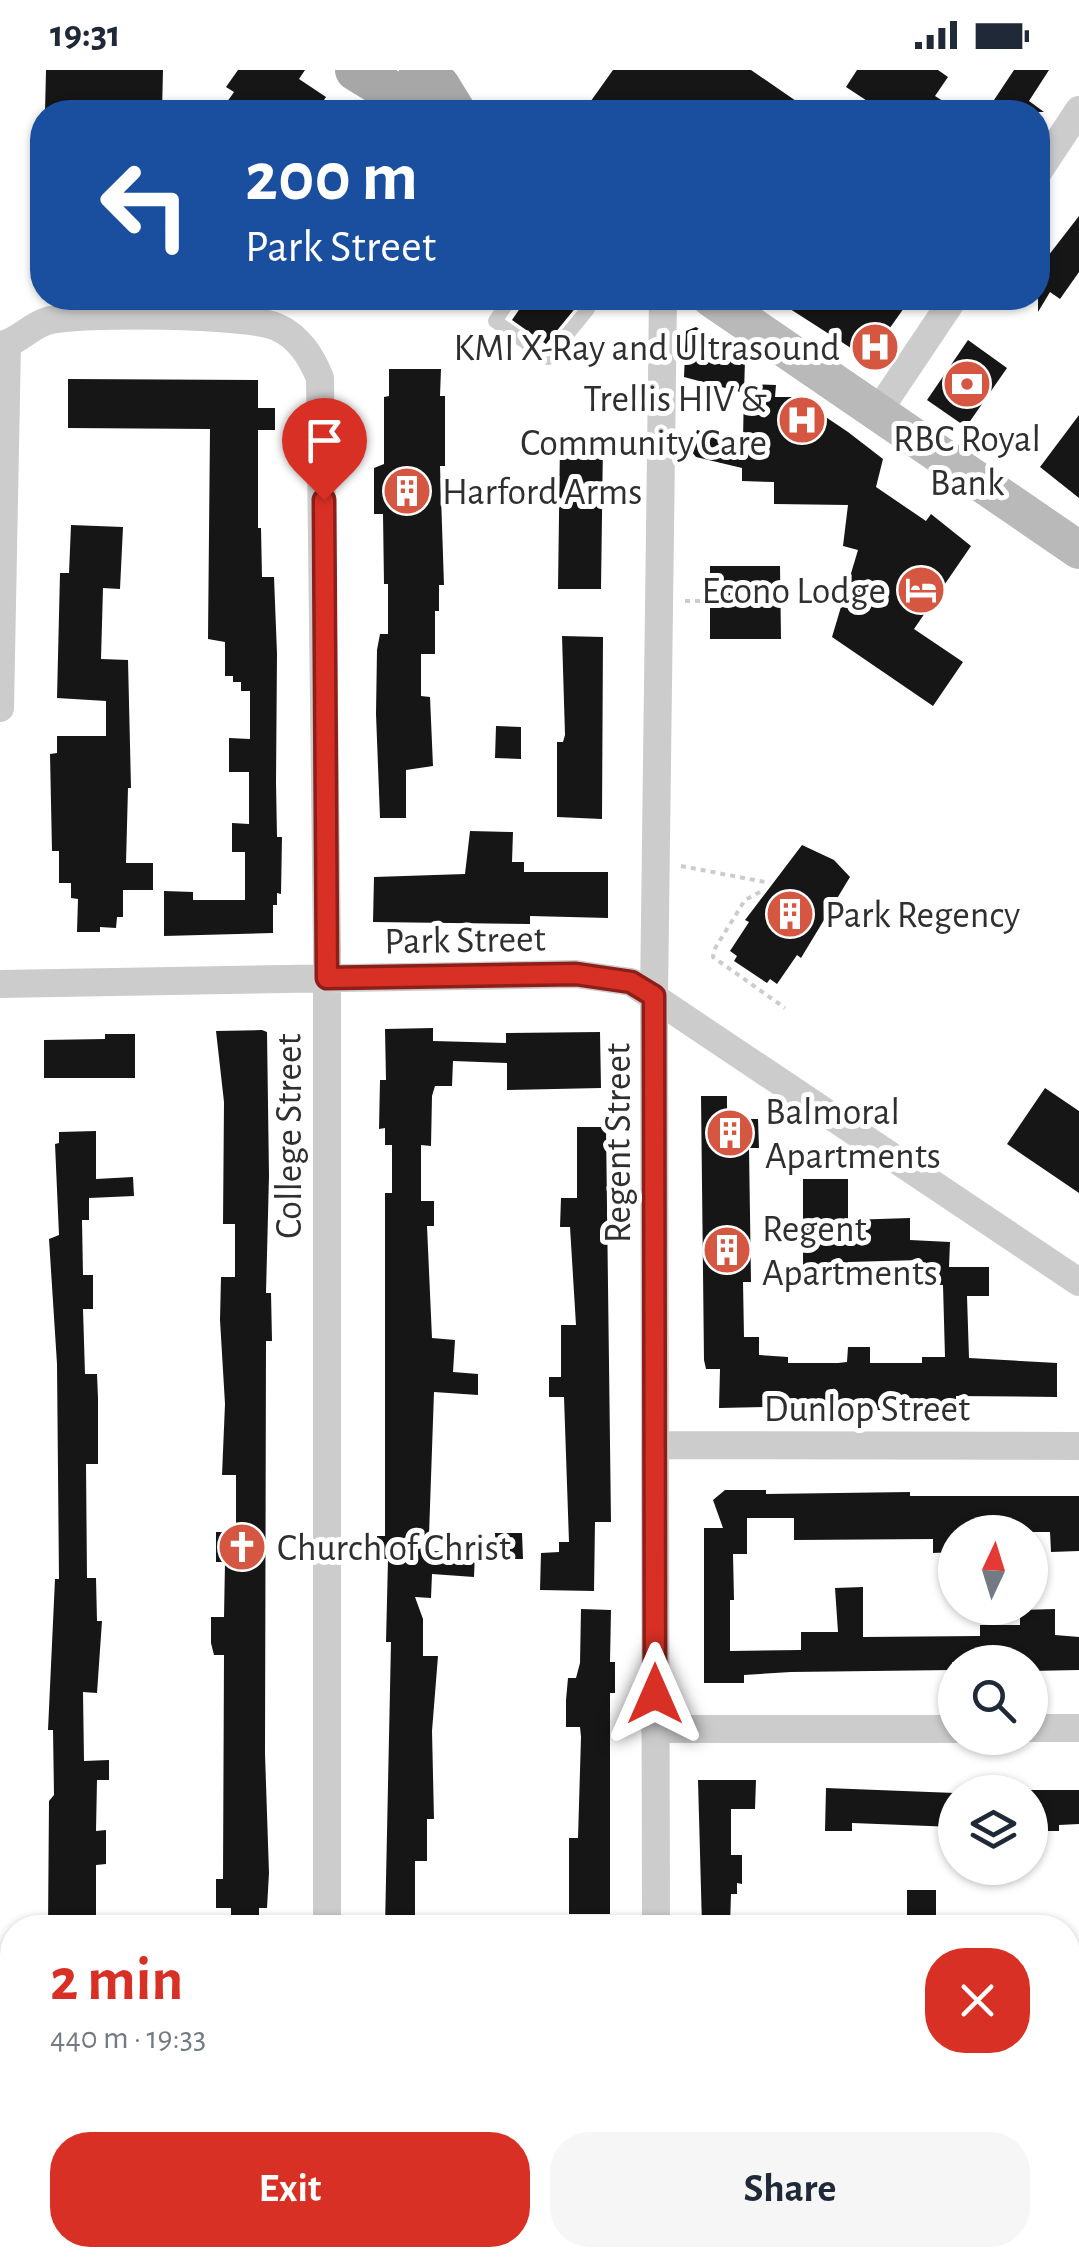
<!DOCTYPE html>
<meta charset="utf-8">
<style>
body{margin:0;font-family:"Alegreya Sans",sans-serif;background:#f6f6f7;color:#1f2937;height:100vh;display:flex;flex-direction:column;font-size:38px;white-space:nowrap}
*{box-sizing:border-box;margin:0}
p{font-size:32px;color:#747a83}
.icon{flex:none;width:55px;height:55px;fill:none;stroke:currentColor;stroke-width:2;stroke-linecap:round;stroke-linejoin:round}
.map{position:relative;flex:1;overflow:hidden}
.drawer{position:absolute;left:0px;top:1845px;width:1080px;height:352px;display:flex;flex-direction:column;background:#fff;border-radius:40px 40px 0 0;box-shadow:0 2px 8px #0004}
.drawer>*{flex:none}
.hud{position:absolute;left:30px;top:30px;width:1020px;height:210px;border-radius:40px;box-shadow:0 2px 8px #0004;background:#1a4fa0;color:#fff;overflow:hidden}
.needle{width:65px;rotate:4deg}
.tools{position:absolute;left:938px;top:1445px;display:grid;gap:20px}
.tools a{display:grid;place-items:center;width:110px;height:110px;border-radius:50%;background:#fff;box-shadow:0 2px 8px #0004;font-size:50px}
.pin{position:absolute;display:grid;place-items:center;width:85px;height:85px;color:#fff;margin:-102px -42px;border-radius:50% 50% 50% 0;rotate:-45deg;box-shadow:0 0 10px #0007}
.pin .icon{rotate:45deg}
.me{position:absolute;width:110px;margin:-55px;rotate:0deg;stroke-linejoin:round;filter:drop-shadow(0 0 8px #0008)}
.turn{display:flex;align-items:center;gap:35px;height:210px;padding:0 50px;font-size:45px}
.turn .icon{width:130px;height:130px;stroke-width:2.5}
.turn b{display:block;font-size:70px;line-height:85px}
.round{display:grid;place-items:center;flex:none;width:105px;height:105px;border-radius:40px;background:#f6f6f7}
.summary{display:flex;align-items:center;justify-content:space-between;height:170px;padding:0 50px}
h1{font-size:60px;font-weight:700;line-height:75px;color:#d93025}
.cta{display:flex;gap:20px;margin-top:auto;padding:20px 50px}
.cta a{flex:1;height:115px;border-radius:40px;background:#d93025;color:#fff;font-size:40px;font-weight:700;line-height:115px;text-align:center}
.cta a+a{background:#f6f6f7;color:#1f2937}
.status{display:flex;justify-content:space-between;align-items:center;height:70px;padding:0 50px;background:#fff;direction:ltr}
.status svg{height:28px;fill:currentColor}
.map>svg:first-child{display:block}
.green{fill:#e2ebde}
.building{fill:#161616}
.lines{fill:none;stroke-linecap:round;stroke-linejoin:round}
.path{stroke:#ccc;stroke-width:4;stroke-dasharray:5 5;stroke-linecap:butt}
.service{stroke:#ccc;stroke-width:14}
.minor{stroke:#ccc;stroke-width:28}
.secondary{stroke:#b9b9b9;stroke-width:38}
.primary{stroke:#a7a7a7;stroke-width:42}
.route-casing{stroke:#8d1f18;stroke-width:25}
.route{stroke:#d93025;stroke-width:18}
.labels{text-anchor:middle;stroke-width:10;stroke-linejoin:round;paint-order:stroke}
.poi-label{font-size:38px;fill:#2f2f2f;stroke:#fff;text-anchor:start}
.street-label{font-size:38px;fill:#2f2f2f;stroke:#fff}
</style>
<div class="status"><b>19:31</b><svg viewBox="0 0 49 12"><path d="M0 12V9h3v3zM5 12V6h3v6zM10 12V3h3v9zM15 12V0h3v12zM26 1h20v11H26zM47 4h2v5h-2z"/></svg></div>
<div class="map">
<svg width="1079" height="2197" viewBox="0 0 1079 2197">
<rect width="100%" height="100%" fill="#fff"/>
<path class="green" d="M 18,2185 L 304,2185 L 304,2197 L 18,2197 Z"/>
<path class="building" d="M 46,0 L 163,0 L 162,42 L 45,42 Z
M 238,0 L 305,0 L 299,9 L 326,27 L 316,42 L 220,42 L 234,22 L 226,17 Z
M 613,0 L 751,0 L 812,42 L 583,42 Z
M 857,0 L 938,0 L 948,7 L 935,26 L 960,42 L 884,42 L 846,17 Z
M 1014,0 L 1049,0 L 1029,31 L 1044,42 L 986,42 Z
M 1079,146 L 1079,202 L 1060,229 L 1050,222 L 1038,242 L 1038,199 Z
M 527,228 L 570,228 L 577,236 L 546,274 L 512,250 Z
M 773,228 L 911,228 L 868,289 Z
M 696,257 L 745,290 L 744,323 L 684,307 L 686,261 Z
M 968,270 L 1007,298 L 966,357 L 927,330 Z
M 389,299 L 441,299 L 440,326 L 445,326 L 445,396 L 440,396 L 444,515 L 439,515 L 439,541 L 435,541 L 435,584 L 421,584 L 421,626 L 430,627 L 433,696 L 406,700 L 406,748 L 380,748 L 376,644 L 377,580 L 380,564 L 388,564 L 388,514 L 384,514 L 383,444 L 374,444 L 374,398 L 384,394 L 384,327 L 389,326 Z
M 68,309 L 258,310 L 258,338 L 275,338 L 275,360 L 258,360 L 258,458 L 261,458 L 262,507 L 274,507 L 277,584 L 276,712 L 277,767 L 282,767 L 281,824 L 277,823 L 277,835 L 273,835 L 273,863 L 164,866 L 164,821 L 193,822 L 193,830 L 245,830 L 245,782 L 232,782 L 232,753 L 249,754 L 249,702 L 229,702 L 229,668 L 250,669 L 250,621 L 241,621 L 241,612 L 233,612 L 233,606 L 225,606 L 225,572 L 208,569 L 210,359 L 68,358 Z
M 744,314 L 776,315 L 775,327 L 796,327 L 848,362 L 883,389 L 876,417 L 926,451 L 931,444 L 971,476 L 914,559 L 963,592 L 933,636 L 832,567 L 858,480 L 843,476 L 848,435 L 774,434 L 774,412 L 742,411 L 742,398 L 696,387 L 691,381 L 697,360 L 743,372 Z
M 1079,345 L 1079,428 L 1040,397 Z
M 560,372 L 603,372 L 601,519 L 558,519 Z
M 71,455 L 123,457 L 120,519 L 103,518 L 101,589 L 128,590 L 131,718 L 128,718 L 126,793 L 153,793 L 153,820 L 123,820 L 123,847 L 117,847 L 116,858 L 100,857 L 100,862 L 77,862 L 78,829 L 71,828 L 71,813 L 59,813 L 59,781 L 52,781 L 50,684 L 57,683 L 57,666 L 106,666 L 106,631 L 57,628 L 60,503 L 69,503 Z
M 710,496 L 780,496 L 781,569 L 710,569 Z
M 562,566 L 603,567 L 602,749 L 557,747 L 557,672 L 563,672 L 565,665 Z
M 496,656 L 521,657 L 521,689 L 495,688 Z
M 470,761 L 513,762 L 512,792 L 524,792 L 524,802 L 608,802 L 608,848 L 530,846 L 530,854 L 373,852 L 374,807 L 465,804 Z
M 802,775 L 834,790 L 850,807 L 801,888 L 797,885 L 777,914 L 770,909 L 767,913 L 734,891 L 737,886 L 730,881 L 749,852 L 745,850 Z
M 433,958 L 433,971 L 506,973 L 506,963 L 600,962 L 601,1018 L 507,1020 L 507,993 L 453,991 L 452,1016 L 435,1016 L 432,1026 L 431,1076 L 421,1075 L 421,1131 L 434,1131 L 434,1156 L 427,1156 L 432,1268 L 455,1270 L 453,1302 L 478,1304 L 478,1325 L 434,1322 L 429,1465 L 431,1481 L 475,1482 L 474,1507 L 432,1504 L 431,1528 L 415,1527 L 423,1549 L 423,1586 L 438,1586 L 432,1661 L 434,1749 L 427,1749 L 427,1791 L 415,1791 L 415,1858 L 385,1858 L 391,1572 L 386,1572 L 388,1489 L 377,1489 L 377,1466 L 385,1466 L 385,1123 L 392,1123 L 392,1075 L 385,1075 L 385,1058 L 379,1059 L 380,1010 L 386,1010 L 385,959 Z
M 262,960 L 267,962 L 269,1106 L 266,1223 L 271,1223 L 272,1271 L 266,1271 L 265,1684 L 269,1803 L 267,1838 L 259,1838 L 259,1858 L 231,1858 L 231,1838 L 216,1838 L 216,1809 L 223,1809 L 224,1585 L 214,1585 L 211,1573 L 211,1547 L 224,1547 L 225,1492 L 216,1492 L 216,1462 L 236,1462 L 236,1405 L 222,1405 L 225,1334 L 220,1250 L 221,1207 L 235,1207 L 235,1154 L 223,1154 L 224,1032 L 216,961 Z
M 105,964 L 135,964 L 135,1008 L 44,1008 L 44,970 L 105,969 Z
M 1045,1018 L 1079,1041 L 1079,1123 L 1007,1074 Z
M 701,1026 L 727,1026 L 727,1049 L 758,1049 L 759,1078 L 749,1078 L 751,1212 L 743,1212 L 744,1267 L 759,1267 L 759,1285 L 788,1287 L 788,1293 L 838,1293 L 847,1292 L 848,1277 L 870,1277 L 870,1293 L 922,1293 L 922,1287 L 945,1287 L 943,1215 L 921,1214 L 921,1190 L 848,1192 L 848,1211 L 803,1211 L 803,1109 L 848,1109 L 848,1150 L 910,1148 L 910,1170 L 950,1172 L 949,1197 L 989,1197 L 989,1226 L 967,1226 L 969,1288 L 1057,1293 L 1057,1327 L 956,1326 L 956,1334 L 901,1334 L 901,1340 L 850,1340 L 770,1331 L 770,1337 L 719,1338 L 720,1299 L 706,1299 L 704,1290 Z
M 577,1057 L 606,1057 L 611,1452 L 595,1452 L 594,1521 L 540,1520 L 541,1483 L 559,1482 L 559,1472 L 569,1472 L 564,1327 L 549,1327 L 549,1307 L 561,1307 L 561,1255 L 576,1255 L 570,1157 L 560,1157 L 561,1128 L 577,1128 Z
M 96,1061 L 96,1109 L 133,1107 L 134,1126 L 89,1128 L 89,1150 L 82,1150 L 83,1205 L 93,1205 L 93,1239 L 83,1239 L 85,1304 L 97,1304 L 98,1328 L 98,1394 L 86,1394 L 87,1508 L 96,1508 L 97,1551 L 102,1551 L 97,1623 L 83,1622 L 84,1691 L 109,1690 L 109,1710 L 97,1710 L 96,1761 L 106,1760 L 106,1794 L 96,1795 L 96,1858 L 48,1858 L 49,1731 L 54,1725 L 53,1660 L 48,1660 L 55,1509 L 59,1509 L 57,1294 L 49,1169 L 59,1165 L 55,1074 L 59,1073 L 59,1062 Z
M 725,1420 L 766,1420 L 766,1424 L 910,1422 L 910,1426 L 1079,1426 L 1079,1481 L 1051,1482 L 1050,1462 L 955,1462 L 955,1482 L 933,1483 L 933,1469 L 794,1470 L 794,1448 L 747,1448 L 747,1484 L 733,1484 L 734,1530 L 730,1530 L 730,1581 L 801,1580 L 801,1562 L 838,1562 L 835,1518 L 863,1517 L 863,1567 L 980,1566 L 980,1555 L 1020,1555 L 1020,1540 L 1055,1539 L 1055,1565 L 1079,1567 L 1079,1600 L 1030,1601 L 1030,1592 L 952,1592 L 953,1600 L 791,1602 L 744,1605 L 744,1613 L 704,1613 L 704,1458 L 723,1458 L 713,1430 Z
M 495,1463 L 522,1463 L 523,1489 L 496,1489 Z
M 581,1539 L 611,1540 L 610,1592 L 615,1592 L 615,1623 L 610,1623 L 610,1844 L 569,1844 L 569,1768 L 578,1768 L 581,1667 L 580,1657 L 566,1657 L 566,1630 L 568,1608 L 576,1608 L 580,1593 Z
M 698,1710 L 756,1710 L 755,1739 L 731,1739 L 731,1785 L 742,1785 L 742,1814 L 737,1813 L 737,1824 L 731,1824 L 730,1856 L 702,1856 Z
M 826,1718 L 955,1723 L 955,1757 L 852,1753 L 852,1761 L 825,1761 Z
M 1030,1720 L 1079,1720 L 1079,1754 L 1059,1755 L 1059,1761 L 1030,1761 Z
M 907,1820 L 936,1820 L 936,1849 L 907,1849 Z"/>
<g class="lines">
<path class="path" d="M 685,531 L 710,531
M 681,796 L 765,812
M 760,822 L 745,830 L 714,880 L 713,887 L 785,938"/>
<path class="service" d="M 511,228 L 495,251 L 548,288 L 588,239 L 586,228"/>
<path class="minor" d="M 1038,102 L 1079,40
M 0,275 C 17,273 30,256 47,251 C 79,242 249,244 277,257 C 299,267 311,286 320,308 L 327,877 L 327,1858
M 879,340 L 954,228
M 0,638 L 7,274
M 0,914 L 576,904 L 631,912 L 1079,1212
M 655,1375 L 1079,1376
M 1030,1658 L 1079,1658
M 655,1659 L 955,1659
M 656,1858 L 654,926 L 663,228
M 0,2022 L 12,2022
M 1068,2034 L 1079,2034
M 327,2185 L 327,2197
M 656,2185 L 656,2197"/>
<path class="secondary" d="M 711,228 L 1079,480"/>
<path class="primary" d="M 356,0 L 425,42
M 420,0 L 439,16 L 455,42"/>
</g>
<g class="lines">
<g class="route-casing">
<path id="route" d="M 324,430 L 327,908 L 576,904 L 631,912 L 654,926 L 655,1624"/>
</g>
<use href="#route" class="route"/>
</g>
<defs>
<g id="hospital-disc" transform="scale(2.5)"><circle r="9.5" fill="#d55742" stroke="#fff"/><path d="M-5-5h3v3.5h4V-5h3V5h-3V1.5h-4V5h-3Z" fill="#fff"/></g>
<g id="bank-disc" transform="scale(2.5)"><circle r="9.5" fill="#d55742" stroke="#fff"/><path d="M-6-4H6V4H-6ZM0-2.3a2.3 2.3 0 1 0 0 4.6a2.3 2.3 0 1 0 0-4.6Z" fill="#fff"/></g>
<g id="building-disc" transform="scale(2.5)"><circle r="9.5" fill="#d55742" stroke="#fff"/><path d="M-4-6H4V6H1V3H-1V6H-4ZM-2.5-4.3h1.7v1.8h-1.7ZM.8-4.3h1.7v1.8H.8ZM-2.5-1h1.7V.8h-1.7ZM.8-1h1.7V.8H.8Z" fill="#fff"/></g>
<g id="hotel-disc" transform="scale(2.5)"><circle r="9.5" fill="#d55742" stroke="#fff"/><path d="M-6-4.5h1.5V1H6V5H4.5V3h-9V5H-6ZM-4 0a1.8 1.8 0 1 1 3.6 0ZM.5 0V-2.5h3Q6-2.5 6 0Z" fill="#fff"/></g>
<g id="church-disc" transform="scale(2.5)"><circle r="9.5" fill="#d55742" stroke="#fff"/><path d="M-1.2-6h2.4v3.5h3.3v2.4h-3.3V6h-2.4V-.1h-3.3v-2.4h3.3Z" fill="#fff"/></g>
</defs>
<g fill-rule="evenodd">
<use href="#hospital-disc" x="875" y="277"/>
<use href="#bank-disc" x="967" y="314"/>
<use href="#hospital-disc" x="802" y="350"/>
<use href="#building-disc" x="407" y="421"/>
<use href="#hotel-disc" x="921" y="520"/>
<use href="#building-disc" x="790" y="844"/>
<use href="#building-disc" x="730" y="1063"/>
<use href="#building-disc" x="727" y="1180"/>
<use href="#church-disc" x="242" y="1477"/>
</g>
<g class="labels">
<g class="poi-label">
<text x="840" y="290" text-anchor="end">KMI X-Ray and Ultrasound</text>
<text x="767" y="341" text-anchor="end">Trellis HIV &amp;<tspan x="767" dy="44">Community Care</tspan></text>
<text x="967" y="381" text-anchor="middle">RBC Royal<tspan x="967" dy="44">Bank</tspan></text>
<text x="442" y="434">Harford Arms</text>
<text x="886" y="533" text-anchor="end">Econo Lodge</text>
<text x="825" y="857">Park Regency</text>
<text x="765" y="1054">Balmoral<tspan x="765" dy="44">Apartments</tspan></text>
<text x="762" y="1171">Regent<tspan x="762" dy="44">Apartments</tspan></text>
<text x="277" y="1490">Church of Christ</text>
</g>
<g class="street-label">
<text transform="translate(465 869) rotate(-1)" y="13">Park Street</text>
<text transform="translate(288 1066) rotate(-90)" y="13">College Street</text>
<text transform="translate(617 1073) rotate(-90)" y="13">Regent Street</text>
<text x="867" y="1351">Dunlop Street</text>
</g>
</g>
</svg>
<div class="tools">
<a><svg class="needle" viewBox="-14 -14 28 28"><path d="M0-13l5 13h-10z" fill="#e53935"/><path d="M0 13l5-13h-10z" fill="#747a83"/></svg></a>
<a><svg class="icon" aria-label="search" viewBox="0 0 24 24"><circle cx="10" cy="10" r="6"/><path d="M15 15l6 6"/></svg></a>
<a><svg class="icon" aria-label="layers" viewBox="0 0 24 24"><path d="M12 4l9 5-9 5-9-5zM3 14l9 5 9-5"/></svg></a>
</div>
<div class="pin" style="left:324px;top:430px;background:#d93025"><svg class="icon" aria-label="arrive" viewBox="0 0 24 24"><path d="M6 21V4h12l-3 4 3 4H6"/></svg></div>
<svg class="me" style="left:655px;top:1624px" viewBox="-20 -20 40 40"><path d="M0-17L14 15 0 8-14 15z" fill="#d93025" stroke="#fff" stroke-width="4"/></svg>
<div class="hud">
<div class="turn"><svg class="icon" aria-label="left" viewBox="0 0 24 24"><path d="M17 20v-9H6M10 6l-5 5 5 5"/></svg><div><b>200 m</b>Park Street</div></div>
</div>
<section class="drawer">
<div class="summary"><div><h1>2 min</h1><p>440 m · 19:33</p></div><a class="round" style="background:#d93025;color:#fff"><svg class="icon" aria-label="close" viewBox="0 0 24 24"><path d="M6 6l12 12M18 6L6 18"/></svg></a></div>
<div class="cta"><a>Exit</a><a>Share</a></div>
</section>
</div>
